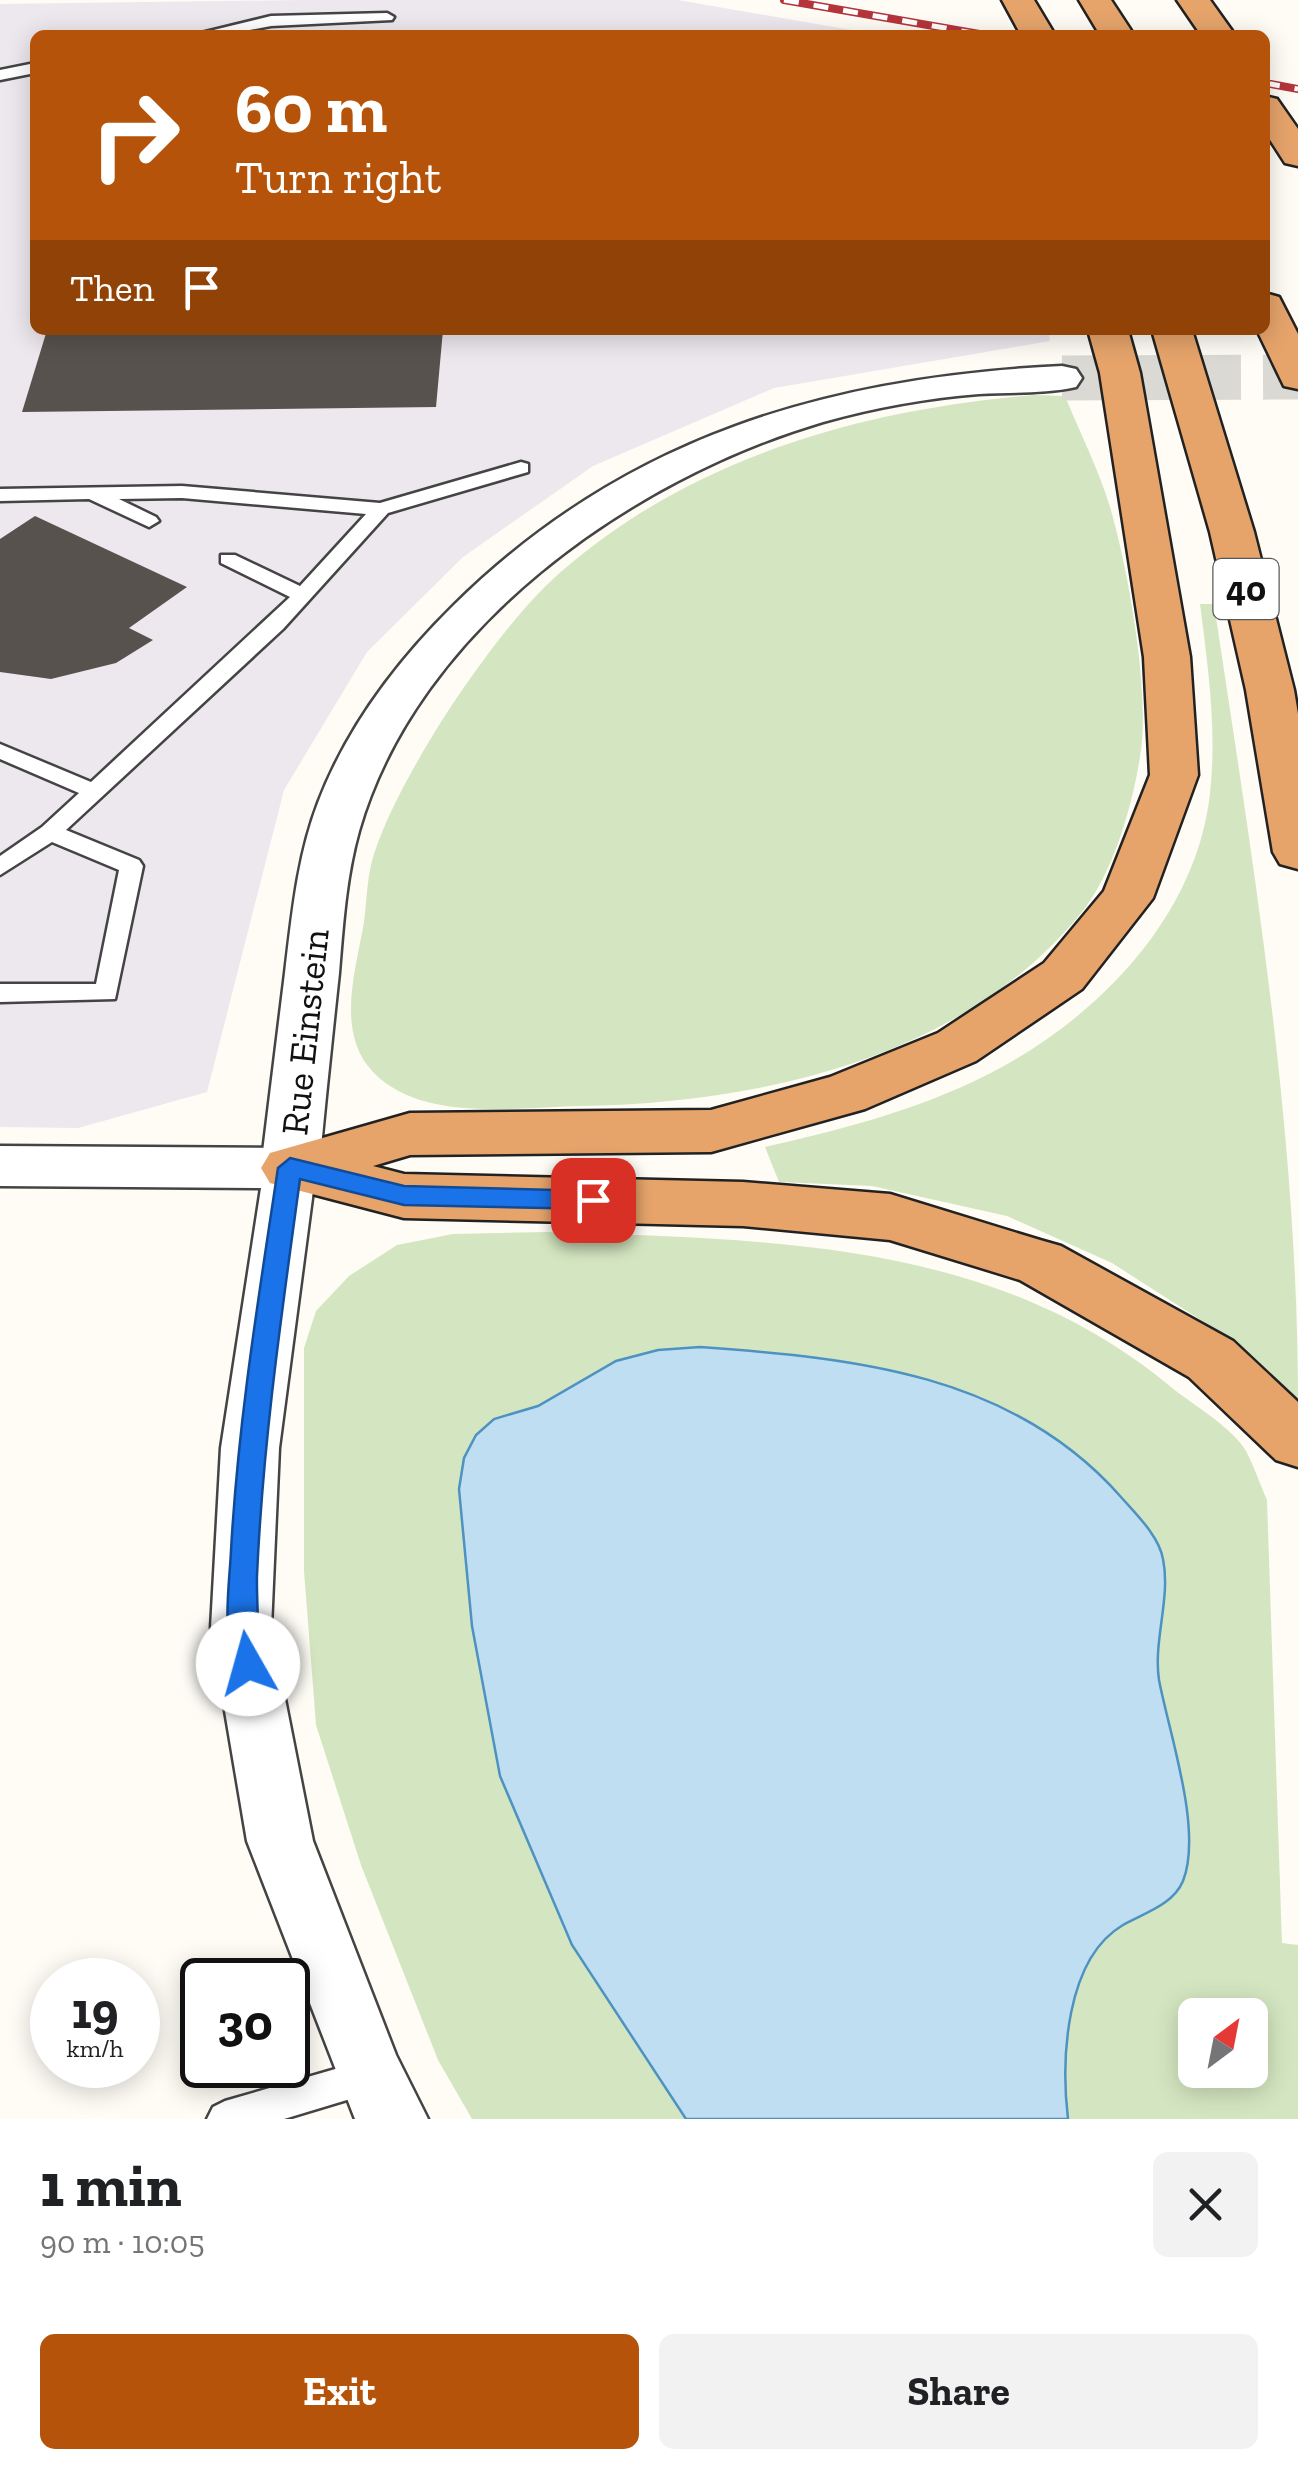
<!DOCTYPE html>
<meta charset="utf-8">
<style>
body{margin:0;font-family:"Zilla Slab",serif;background:#f2f2f2;color:#202124;height:100vh;display:flex;flex-direction:column;font-size:38px;white-space:nowrap}
*{box-sizing:border-box;margin:0}
p{font-size:32px;color:#757577}
.icon{flex:none;width:55px;height:55px;fill:none;stroke:currentColor;stroke-width:2;stroke-linecap:round;stroke-linejoin:round}
.map{position:relative;height:2119px;overflow:hidden}
.sheet{display:flex;flex-direction:column;background:#fff;flex:1}
.sheet>*{flex:none}
.hud{position:absolute;left:30px;top:30px;width:1240px;height:305px;border-radius:15px;box-shadow:0 5px 25px #0003;background:#b45309;color:#fff;overflow:hidden}
.needle{width:65px;rotate:32deg}
.buttons{position:absolute;left:1178px;top:1998px;display:grid;gap:20px}
.buttons a{display:grid;place-items:center;width:90px;height:90px;border-radius:15px;background:#fff;box-shadow:0 5px 25px #0003;font-size:50px}
.speed{position:absolute;left:30px;top:1958px;display:flex;gap:20px;font-size:50px;font-weight:700;text-align:center}
.speed>*{display:grid;place-content:center;width:130px;height:130px;border-radius:50%;background:#fff;box-shadow:0 5px 25px #0003;line-height:1}
.speed small{font-size:25px;font-weight:400}
.speed .limit{border:5px solid #111;border-radius:15px;background:#fff;color:#111}
.pin{position:absolute;display:grid;place-items:center;width:85px;height:85px;color:#fff;margin:-42px;border-radius:20px;box-shadow:0 5px 15px #0006}
.me{position:absolute;width:110px;margin:-55px;rotate:353deg;stroke-linejoin:round;filter:drop-shadow(0 0 8px #0008)}
.turn{display:flex;align-items:center;gap:35px;height:210px;padding:0 40px;font-size:45px}
.turn .icon{width:130px;height:130px;stroke-width:2.5}
.turn b{display:block;font-size:70px;line-height:85px}
.then{display:flex;align-items:center;height:95px;padding:0 40px;background:#0003;gap:20px;font-size:38px}
.round{display:grid;place-items:center;flex:none;width:105px;height:105px;border-radius:15px;background:#f2f2f2}
.headline{display:flex;align-items:center;justify-content:space-between;height:170px;padding:0 40px}
h1{font-size:60px;font-weight:700;line-height:75px}
.primary-button{display:flex;gap:20px;margin-top:auto;padding:20px 40px}
.primary-button a{flex:1;height:115px;border-radius:15px;background:#b45309;color:#fff;font-size:40px;font-weight:700;line-height:115px;text-align:center}
.primary-button a+a{background:#f2f2f2;color:#202124}
.map>svg:first-child{display:block}
.industrial{fill:#ede7ee}
.green{fill:#d4e6c1;fill-rule:evenodd}
.water{fill:#bfdef1;stroke:#4d92c1;stroke-width:2.5}
.building{fill:#58524e}
.lines{fill:none;stroke-linecap:round;stroke-linejoin:round}
.tertiary-tunnel{stroke:#dad9d3;stroke-width:45;stroke-dasharray:45 22;stroke-linecap:butt}
.service-casing{stroke:#444;stroke-width:5}
.minor-casing{stroke:#444;stroke-width:5}
.tertiary-casing{stroke:#444;stroke-width:5}
.motorway-casing{stroke:#222;stroke-width:5}
.service{fill:#fff;fill-rule:evenodd}
.minor{fill:#fff;fill-rule:evenodd}
.tertiary{fill:#fff;fill-rule:evenodd}
.motorway{fill:#e6a46b;fill-rule:evenodd}
.rail-casing{stroke:#b4353b;stroke-width:8}
.rail{stroke:#fff;stroke-width:5;stroke-dasharray:15;stroke-linecap:butt}
.route{fill:#1a73e8;stroke:#114b97;stroke-width:2.5}
.labels{text-anchor:middle;stroke-width:10;stroke-linejoin:round;paint-order:stroke}
.shield{fill:#fff;stroke:#585858;stroke-width:2.5}
.shield-label{font-size:35px;font-weight:bold;fill:#111}
.street-label{font-size:38px;fill:#111;stroke:#fff}
</style>
<div class="map">
<svg width="1298" height="2119" viewBox="0 0 1298 2119">
<rect width="100%" height="100%" fill="#fefcf5"/>
<path class="industrial" d="M 302,0 L 678,0 L 880,35 L 35,35 L 35,330 L 1048,330 L 1050,341 L 774,388 L 593,466 L 463,557 L 367,652 L 284,790 L 207,1092 L 78,1128 L 0,1127 L 0,4 Z"/>
<path class="green" d="M 1035,395 L 1065,396 C 1080,433 1099,470 1110,507 C 1128,568 1151,696 1140,757 C 1132,807 1113,874 1081,913 C 963,1059 758,1103 581,1106 C 517,1107 422,1123 373,1072 C 335,1032 356,970 364,922 C 367,899 367,873 375,851 C 391,802 437,725 467,683 C 497,641 529,598 569,565 C 701,454 867,409 1035,395 Z
M 1200,604 L 1214,604 C 1254,870 1298,1133 1298,1402 L 1218,1331 L 1112,1263 L 1007,1216 L 872,1186 L 779,1182 L 765,1147 C 845,1129 929,1107 1002,1067 C 1104,1011 1197,913 1210,793 C 1217,730 1208,667 1200,604 Z
M 547,1232 C 767,1240 992,1238 1171,1387 C 1193,1405 1232,1427 1246,1451 C 1254,1466 1260,1484 1267,1500 L 1282,1943 L 1298,1945 L 1298,2119 L 472,2119 L 438,2060 L 361,1865 L 316,1725 L 304,1571 L 304,1348 L 316,1311 L 349,1276 L 397,1245 L 453,1234 ZM 1195,2015 L 1250,2015 L 1250,2070 L 1195,2070 Z"/>
<path class="water" d="M 700,1347 C 854,1358 1012,1373 1121,1497 C 1136,1514 1159,1536 1163,1559 C 1171,1598 1153,1641 1159,1680 C 1169,1733 1203,1830 1183,1881 C 1173,1905 1144,1913 1123,1925 C 1065,1959 1061,2060 1068,2119 L 686,2119 L 572,1945 L 500,1776 L 472,1626 L 459,1489 L 464,1458 L 476,1435 L 494,1419 L 538,1406 L 616,1361 L 658,1350 Z"/>
<path class="building" d="M 47,330 L 443,330 L 436,407 L 22,412 Z
M 35,516 L 187,587 L 129,628 L 153,640 L 116,663 L 51,679 L 0,672 L 0,539 Z"/>
<g class="lines">
<path class="tertiary-tunnel" d="M 1062,378 L 1298,377"/>
<g class="service-casing">
<path id="service" d="M 387,13 L 394,17 L 392,20 L 271,26 L 224,35 L 193,35 L 271,16 Z
M 35,63 L 35,73 L 0,80 L 0,70 Z
M 521,462 L 528,464 L 528,472 L 388,513 L 283,629 L 66,830 L 139,860 L 143,866 L 115,999 L 0,1002 L 0,984 L 96,984 L 119,870 L 52,842 L 0,875 L 0,856 L 42,827 L 79,793 L 0,759 L 0,744 L 91,782 L 290,597 L 221,563 L 221,555 L 235,555 L 300,586 L 366,514 L 182,498 L 119,499 L 156,517 L 159,521 L 149,527 L 89,499 L 0,501 L 0,489 L 182,486 L 380,503 Z
M 370,2059 L 382,2064 L 387,2076 L 382,2088 L 370,2093 L 284,2119 L 207,2119 L 213,2107 L 225,2101 Z"/>
</g>
<g class="minor-casing">
<path id="minor" d="M 0,1146 L 290,1148 L 308,1154 L 316,1168 L 279,1448 L 271,1628 L 313,1841 L 396,2055 L 428,2119 L 355,2119 L 247,1841 L 211,1628 L 221,1448 L 261,1188 L 0,1186 Z"/>
</g>
<g class="tertiary-casing">
<path id="tertiary" d="M 1062,366 L 1076,369 L 1082,378 L 1076,387 C 1045,394 1011,392 979,394 C 927,398 873,408 823,422 C 630,479 417,629 359,831 C 346,877 343,925 339,973 C 332,1038 325,1103 319,1168 L 310,1183 L 290,1190 L 270,1183 L 261,1168 C 269,1103 277,1038 285,973 C 292,916 297,858 318,803 C 346,729 397,661 454,605 C 624,437 828,377 1062,366 Z"/>
</g>
<g class="motorway-casing">
<path id="motorway" d="M 1002,0 L 1034,0 L 1055,35 L 1021,35 Z
M 1079,0 L 1111,0 L 1134,35 L 1100,35 Z
M 1177,0 L 1210,0 L 1235,35 L 1201,35 Z
M 1265,96 L 1277,99 L 1298,129 L 1298,166 L 1285,163 L 1265,132 Z
M 1265,293 L 1279,297 L 1298,334 L 1298,389 L 1284,386 L 1257,330 L 1265,330 Z
M 1088,330 L 1128,330 L 1140,373 L 1190,657 L 1198,775 L 1153,898 L 1082,989 L 976,1061 L 865,1109 L 711,1152 L 410,1155 L 373,1166 L 404,1174 L 743,1182 L 890,1194 L 1040,1240 L 1061,1246 L 1233,1341 L 1298,1402 L 1298,1467 L 1276,1460 L 1189,1377 L 1020,1280 L 890,1240 L 743,1226 L 404,1218 L 270,1183 L 261,1168 L 270,1153 L 410,1113 L 711,1110 L 830,1077 L 938,1033 L 1044,963 L 1104,891 L 1150,775 L 1144,657 L 1100,373 Z
M 1152,330 L 1192,330 L 1254,532 L 1294,690 L 1298,714 L 1298,869 L 1280,864 L 1273,852 L 1246,690 L 1210,532 Z"/>
</g>
<use href="#service" class="service"/>
<use href="#minor" class="minor"/>
<use href="#tertiary" class="tertiary"/>
<use href="#motorway" class="motorway"/>
<g class="rail-casing">
<path id="rail" d="M 784,0 L 985,35
M 1265,83 L 1298,89"/>
</g>
<use href="#rail" class="rail"/>
</g>
<path class="route" d="M 290,1158 L 404,1186 L 593,1191 L 605,1200 L 593,1209 L 404,1205 L 300,1179 C 282,1311 263,1441 257,1575 C 256,1592 261,1665 257,1673 L 248,1676 L 238,1673 C 221,1636 229,1590 231,1551 C 238,1422 259,1295 278,1168 Z"/>
<g class="labels">
<rect class="shield" x="1213.5" y="559" width="65" height="60" rx="8"/>
<g class="shield-label">
<text x="1246" y="601">40</text>
</g>
<g class="street-label">
<text transform="translate(305 1032) rotate(-84)" y="13">Rue Einstein</text>
</g>
</g>
</svg>
<div class="buttons">
<a><svg class="needle" viewBox="-14 -14 28 28"><path d="M0-13l5 13h-10z" fill="#e53935"/><path d="M0 13l5-13h-10z" fill="#757577"/></svg></a>
</div>
<div class="speed"><div>19<small>km/h</small></div><div class="limit">30</div></div>
<div class="pin" style="left:593px;top:1200px;background:#d93025"><svg class="icon" aria-label="arrive" viewBox="0 0 24 24"><path d="M6 21V4h12l-3 4 3 4H6"/></svg></div>
<svg class="me" style="left:248px;top:1664px" viewBox="-20 -20 40 40"><circle r="19" fill="#fff"/><path d="M0-13L10 11 0 6-10 11z" fill="#1a73e8"/></svg>
<div class="hud">
<div class="turn"><svg class="icon" aria-label="right" viewBox="0 0 24 24"><path d="M7 20v-9h11M14 6l5 5-5 5"/></svg><div><b>60 m</b>Turn right</div></div>
<div class="then">Then<svg class="icon" aria-label="arrive" viewBox="0 0 24 24"><path d="M6 21V4h12l-3 4 3 4H6"/></svg></div>
</div>
</div>
<section class="sheet">
<div class="headline"><div><h1>1 min</h1><p>90 m · 10:05</p></div><a class="round"><svg class="icon" aria-label="close" viewBox="0 0 24 24"><path d="M6 6l12 12M18 6L6 18"/></svg></a></div>
<div class="primary-button"><a>Exit</a><a>Share</a></div>
</section>
